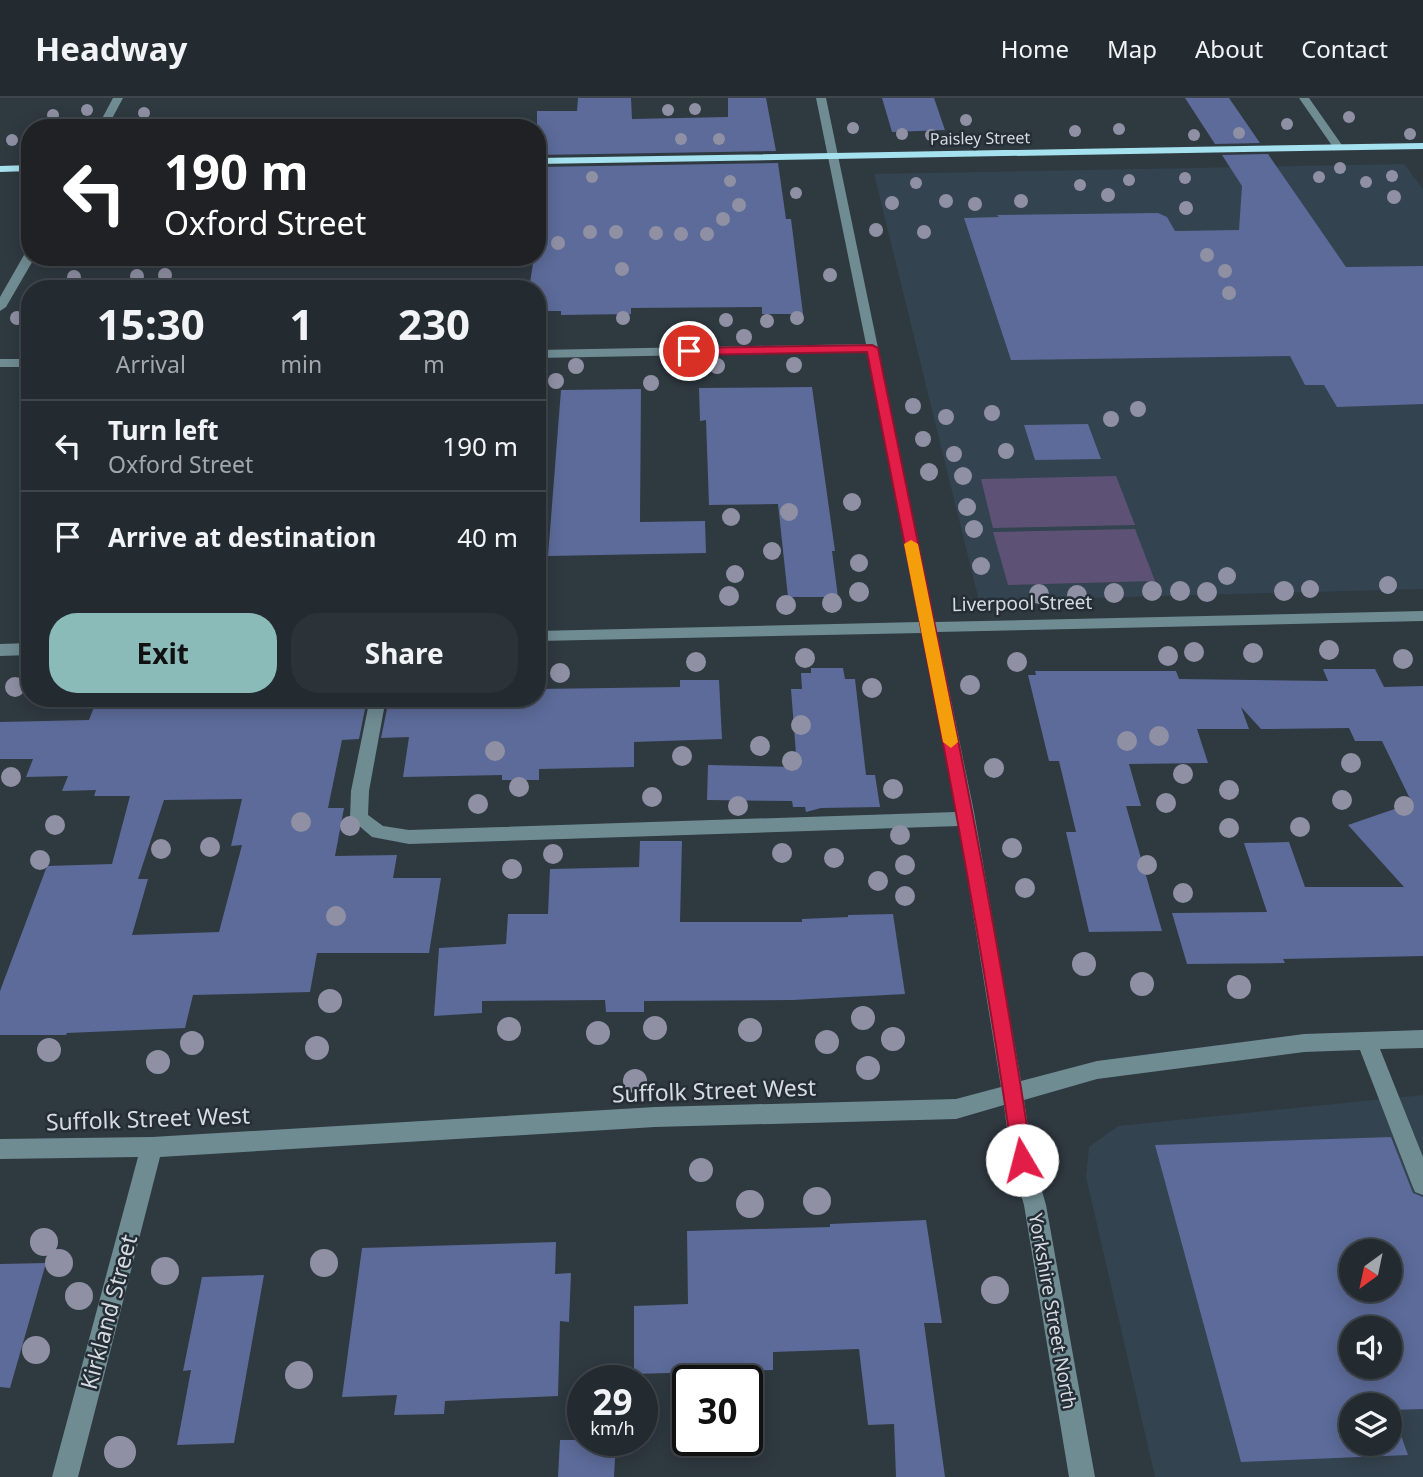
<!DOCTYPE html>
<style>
body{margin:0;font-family:"Noto Sans",sans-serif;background:#2b3338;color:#f1f3f6;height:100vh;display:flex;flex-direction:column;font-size:26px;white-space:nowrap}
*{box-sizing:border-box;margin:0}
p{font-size:23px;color:#a3a7ab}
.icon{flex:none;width:38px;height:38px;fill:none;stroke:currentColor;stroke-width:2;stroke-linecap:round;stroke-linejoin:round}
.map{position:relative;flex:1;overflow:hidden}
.details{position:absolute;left:21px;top:182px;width:525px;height:427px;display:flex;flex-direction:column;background:#232b30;border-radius:28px;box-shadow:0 4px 18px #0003,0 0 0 2px #40474c}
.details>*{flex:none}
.hud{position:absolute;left:21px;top:21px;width:525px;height:147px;border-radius:28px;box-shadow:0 4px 18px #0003,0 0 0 2px #40474c;background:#202124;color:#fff;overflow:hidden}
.needle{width:46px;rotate:213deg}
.buttons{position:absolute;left:1339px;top:1141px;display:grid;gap:14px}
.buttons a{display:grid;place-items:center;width:63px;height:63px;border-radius:50%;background:#232b30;box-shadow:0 4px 18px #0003,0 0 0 2px #40474c;font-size:35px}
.speed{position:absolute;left:567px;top:1267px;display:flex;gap:14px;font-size:35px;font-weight:700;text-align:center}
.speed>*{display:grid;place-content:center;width:91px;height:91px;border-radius:50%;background:#232b30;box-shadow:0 4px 18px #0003,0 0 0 2px #40474c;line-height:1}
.speed small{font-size:18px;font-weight:400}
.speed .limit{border:4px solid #111;border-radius:10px;background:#fff;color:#111}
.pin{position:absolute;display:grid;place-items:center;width:60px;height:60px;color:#fff;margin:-30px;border:4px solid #fff;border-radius:50%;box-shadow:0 2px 7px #0007}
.me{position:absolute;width:77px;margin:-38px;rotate:352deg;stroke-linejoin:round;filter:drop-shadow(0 0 5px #0008)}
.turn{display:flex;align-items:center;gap:24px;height:147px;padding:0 28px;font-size:32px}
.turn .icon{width:91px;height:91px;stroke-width:2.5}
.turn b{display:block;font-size:49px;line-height:60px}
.eta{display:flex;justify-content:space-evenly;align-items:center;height:119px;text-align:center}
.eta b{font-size:42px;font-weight:700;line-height:49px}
.cta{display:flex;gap:14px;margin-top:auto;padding:14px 28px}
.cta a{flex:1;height:80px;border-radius:28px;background:#8bbbb9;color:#111;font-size:28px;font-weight:700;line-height:80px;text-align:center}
.cta a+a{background:#2b3338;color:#f1f3f6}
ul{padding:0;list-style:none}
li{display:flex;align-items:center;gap:21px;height:91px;padding:0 28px;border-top:2px solid #40474c}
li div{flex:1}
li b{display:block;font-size:26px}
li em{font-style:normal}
header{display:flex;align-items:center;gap:42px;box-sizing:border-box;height:98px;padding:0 35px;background:#232b30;border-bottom:2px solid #40474c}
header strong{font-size:33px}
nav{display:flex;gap:38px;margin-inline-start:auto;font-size:24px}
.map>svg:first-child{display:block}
.built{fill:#33434f;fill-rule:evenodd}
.green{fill:#5d5275}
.building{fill:#5c6b99;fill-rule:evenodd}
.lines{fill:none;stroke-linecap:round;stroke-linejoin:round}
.minor{fill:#708c93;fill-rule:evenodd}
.major{fill:#a5e1ee;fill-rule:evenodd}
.tree{fill:#9090a4}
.route{fill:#e11d48;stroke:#92132f;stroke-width:2}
.slow{fill:#f59e0b}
.labels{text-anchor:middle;stroke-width:5;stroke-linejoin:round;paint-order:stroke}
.far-street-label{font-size:16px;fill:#d5dbe0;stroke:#252e36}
.street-label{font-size:19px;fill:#d5dbe0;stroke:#252e36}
.near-street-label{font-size:23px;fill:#d5dbe0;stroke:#252e36}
</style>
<header>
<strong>Headway</strong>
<nav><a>Home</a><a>Map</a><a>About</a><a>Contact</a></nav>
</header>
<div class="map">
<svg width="1423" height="1379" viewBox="0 0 1423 1379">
<rect width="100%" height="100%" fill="#2f3940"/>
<path class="built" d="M 1404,66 L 1423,91 L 1423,491 L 979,503 L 874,76 Z
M 1423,997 L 1423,1379 L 1155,1379 L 1086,1079 L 1089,1049 L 1118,1028 ZM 1351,1153 L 1390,1153 L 1390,1192 L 1351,1192 ZM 1351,1230 L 1390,1230 L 1390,1269 L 1351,1269 ZM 1351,1307 L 1390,1307 L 1390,1346 L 1351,1346 Z"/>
<path class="green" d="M 1116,378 L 1135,427 L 993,430 L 981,381 Z
M 1135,431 L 1155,483 L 1008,487 L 993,434 Z"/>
<path class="building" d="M 578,0 L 631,0 L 632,21 L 728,19 L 728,0 L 766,0 L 776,53 L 537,57 L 537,13 L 577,13 Z
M 882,0 L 934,0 L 945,32 L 892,34 Z
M 1185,0 L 1229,0 L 1260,45 L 1215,46 Z
M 1268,56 L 1346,169 L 1423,168 L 1423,306 L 1337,309 L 1324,287 L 1305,287 L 1290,258 L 1011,262 L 964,120 L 999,119 L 997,117 L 1158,115 L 1167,119 L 1175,133 L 1239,132 L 1242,88 L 1222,57 Z
M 778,65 L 786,121 L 791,121 L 803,216 L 762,216 L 762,209 L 631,210 L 631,216 L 561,217 L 561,213 L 537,213 L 537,191 L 529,191 L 534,159 L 537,159 L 537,69 Z
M 812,289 L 835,453 L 832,453 L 838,499 L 788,499 L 778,406 L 709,407 L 706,322 L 700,323 L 699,290 Z
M 641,291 L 640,424 L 705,423 L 706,455 L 548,458 L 561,292 Z
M 1088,326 L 1101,361 L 1035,362 L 1024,327 Z
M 811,570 L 843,570 L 845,581 L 855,581 L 866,677 L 875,677 L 880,709 L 821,710 L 806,714 L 805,709 L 793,709 L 792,703 L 707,702 L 708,667 L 797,669 L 791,591 L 802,591 L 801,575 L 811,575 Z
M 1323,571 L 1375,571 L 1384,589 L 1423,588 L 1423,858 L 1283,861 L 1285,865 L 1187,866 L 1172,815 L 1267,814 L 1244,745 L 1289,744 L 1305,789 L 1404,789 L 1348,727 L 1412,705 L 1382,643 L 1355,643 L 1349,630 L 1261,631 L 1241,609 L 1249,631 L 1197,631 L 1208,665 L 1129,666 L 1141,708 L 1126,708 L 1162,833 L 1089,834 L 1066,734 L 1076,734 L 1059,663 L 1049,663 L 1028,577 L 1036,577 L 1035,573 L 1176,573 L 1179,581 L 1328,583 Z
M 680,582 L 719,582 L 722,641 L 634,644 L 634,669 L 539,671 L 539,682 L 502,682 L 502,677 L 403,679 L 409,639 L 381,640 L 388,606 L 509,604 L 510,600 L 537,600 L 537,591 L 680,589 Z
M 299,600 L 363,600 L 362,606 L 366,606 L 359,641 L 342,642 L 328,710 L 344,710 L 335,758 L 397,757 L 393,780 L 441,780 L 429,855 L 317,855 L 310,894 L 193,897 L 185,930 L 67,935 L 66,937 L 0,937 L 0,893 L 47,768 L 112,766 L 130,698 L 94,698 L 96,692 L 62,693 L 68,678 L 26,679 L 33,661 L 0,661 L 0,624 L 89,622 L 94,609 L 298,605 ZM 242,701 L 231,748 L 242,747 L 219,834 L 132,837 L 148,781 L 138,781 L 164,702 Z
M 640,743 L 682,743 L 680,824 L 802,824 L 802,821 L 848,819 L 848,817 L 893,816 L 905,896 L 793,902 L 644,903 L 644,914 L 606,914 L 605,902 L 482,903 L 482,915 L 434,918 L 439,850 L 506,846 L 508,816 L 548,816 L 550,771 L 639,769 Z
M 1391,1039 L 1413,1095 L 1423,1099 L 1423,1311 L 1392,1312 L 1408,1357 L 1241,1364 L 1155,1047 ZM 1351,1153 L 1390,1153 L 1390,1192 L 1351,1192 ZM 1351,1230 L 1390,1230 L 1390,1269 L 1351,1269 ZM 1351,1307 L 1390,1307 L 1390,1346 L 1351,1346 Z
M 926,1122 L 942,1225 L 924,1225 L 945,1379 L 896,1379 L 894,1326 L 868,1327 L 859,1251 L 773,1254 L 773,1272 L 634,1276 L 634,1208 L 688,1206 L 687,1133 L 830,1129 L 830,1126 Z
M 556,1144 L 555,1176 L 571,1175 L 569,1224 L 560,1223 L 558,1298 L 445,1303 L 444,1316 L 394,1317 L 397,1297 L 342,1299 L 362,1150 Z
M 46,1165 L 10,1290 L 0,1289 L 0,1166 Z
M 264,1177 L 234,1345 L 177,1347 L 191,1272 L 183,1273 L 202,1179 Z
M 560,1342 L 616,1342 L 614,1379 L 558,1379 Z"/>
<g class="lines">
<path class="minor" d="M 113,0 L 123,0 L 107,30 L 97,30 Z
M 816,0 L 826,0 L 935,524 L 1423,513 L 1423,523 L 937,534 L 974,714 L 1021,983 L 1097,963 L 1304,936 L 1423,932 L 1423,950 L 1380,951 L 1423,1059 L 1423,1097 L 1415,1094 L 1412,1087 L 1360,952 L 1304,954 L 1097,981 L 1024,1002 L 1033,1062 L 1046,1107 L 1095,1379 L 1069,1379 L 1024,1107 L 1011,1062 L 1004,1007 L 956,1021 L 655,1029 L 160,1059 L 78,1379 L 52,1379 L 138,1059 L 0,1061 L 0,1041 L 152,1039 L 655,1009 L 956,1001 L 1001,989 L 959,728 L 409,746 L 372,739 L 350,720 L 351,693 L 370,600 L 386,600 L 369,693 L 368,717 L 383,728 L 409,732 L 956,714 L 922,535 L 537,543 L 537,533 L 919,524 L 867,254 L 537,260 L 537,252 L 866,246 Z
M 1299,0 L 1309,0 L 1344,50 L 1343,52 L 1335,52 Z
M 30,154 L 30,159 L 35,159 L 6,209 L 0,213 L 0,199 L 24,157 Z
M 0,261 L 30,261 L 30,269 L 0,269 Z
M 30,545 L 30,557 L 0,558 L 0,546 Z"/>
<path class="major" d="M 1423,45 L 1423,51 L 537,66 L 537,60 Z
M 30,67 L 30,73 L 0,74 L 0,68 Z"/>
</g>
<g class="tree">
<circle cx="695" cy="11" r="6"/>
<circle cx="87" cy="12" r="6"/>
<circle cx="668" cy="12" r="6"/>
<circle cx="144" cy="15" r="6"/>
<circle cx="53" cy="17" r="6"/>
<circle cx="1349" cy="19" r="6"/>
<circle cx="966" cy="22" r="6"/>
<circle cx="1287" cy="26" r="6"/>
<circle cx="853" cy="30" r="6"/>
<circle cx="1119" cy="31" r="6"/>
<circle cx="1075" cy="33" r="6"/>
<circle cx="1239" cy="35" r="6"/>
<circle cx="902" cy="36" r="6"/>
<circle cx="1410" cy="36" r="6"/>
<circle cx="931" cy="37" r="6"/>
<circle cx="1194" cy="37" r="6"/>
<circle cx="681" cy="41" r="6"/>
<circle cx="719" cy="41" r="6"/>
<circle cx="12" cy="42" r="6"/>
<circle cx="1340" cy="70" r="6"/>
<circle cx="1392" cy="78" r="6"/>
<circle cx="592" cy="79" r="6"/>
<circle cx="1319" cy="79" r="6"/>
<circle cx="1185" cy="80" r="6"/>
<circle cx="1129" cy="82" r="6"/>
<circle cx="730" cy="83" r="6"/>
<circle cx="1366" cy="84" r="6"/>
<circle cx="916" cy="85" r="6"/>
<circle cx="1080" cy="87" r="6"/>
<circle cx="796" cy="95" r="6"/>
<circle cx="1108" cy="97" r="7"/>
<circle cx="1394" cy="99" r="7"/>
<circle cx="946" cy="103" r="7"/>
<circle cx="1021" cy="103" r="7"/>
<circle cx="892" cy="105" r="7"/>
<circle cx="975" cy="106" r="7"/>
<circle cx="739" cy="107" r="7"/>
<circle cx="1186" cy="110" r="7"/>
<circle cx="723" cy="121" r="7"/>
<circle cx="876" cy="132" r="7"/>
<circle cx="590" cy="134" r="7"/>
<circle cx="616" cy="134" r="7"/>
<circle cx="924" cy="134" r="7"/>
<circle cx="656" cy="135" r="7"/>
<circle cx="681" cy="136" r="7"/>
<circle cx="707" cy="136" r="7"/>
<circle cx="558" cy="145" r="7"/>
<circle cx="1207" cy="157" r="7"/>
<circle cx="622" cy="171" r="7"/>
<circle cx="1225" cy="173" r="7"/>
<circle cx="165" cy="177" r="7"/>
<circle cx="830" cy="177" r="7"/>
<circle cx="137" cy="178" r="7"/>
<circle cx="74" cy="179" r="7"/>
<circle cx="1229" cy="195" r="7"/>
<circle cx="17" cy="220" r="7"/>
<circle cx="623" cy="220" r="7"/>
<circle cx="797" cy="220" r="7"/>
<circle cx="726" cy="222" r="7"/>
<circle cx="767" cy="223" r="7"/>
<circle cx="744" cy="239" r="8"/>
<circle cx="794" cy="267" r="8"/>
<circle cx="576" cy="268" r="8"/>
<circle cx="717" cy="268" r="8"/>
<circle cx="556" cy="283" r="8"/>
<circle cx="651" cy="285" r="8"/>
<circle cx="913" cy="308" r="8"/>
<circle cx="1138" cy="311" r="8"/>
<circle cx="992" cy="315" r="8"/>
<circle cx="946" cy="319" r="8"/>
<circle cx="1111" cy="321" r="8"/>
<circle cx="923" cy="341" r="8"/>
<circle cx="1006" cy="353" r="8"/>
<circle cx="954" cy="356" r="8"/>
<circle cx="929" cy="374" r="9"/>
<circle cx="963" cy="378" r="9"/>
<circle cx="852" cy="404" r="9"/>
<circle cx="967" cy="409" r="9"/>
<circle cx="789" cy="414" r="9"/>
<circle cx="731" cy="419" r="9"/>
<circle cx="974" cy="431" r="9"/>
<circle cx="772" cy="453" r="9"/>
<circle cx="859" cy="465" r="9"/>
<circle cx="981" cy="468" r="9"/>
<circle cx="735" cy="476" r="9"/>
<circle cx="1227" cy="478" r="9"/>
<circle cx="1388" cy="487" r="9"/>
<circle cx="1310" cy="491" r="9"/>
<circle cx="1152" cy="493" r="10"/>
<circle cx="1180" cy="493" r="10"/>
<circle cx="1284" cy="493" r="10"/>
<circle cx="859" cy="494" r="10"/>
<circle cx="1207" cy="494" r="10"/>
<circle cx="1114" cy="495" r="10"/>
<circle cx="1039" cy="496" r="10"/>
<circle cx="1077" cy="497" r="10"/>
<circle cx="729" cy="498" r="10"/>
<circle cx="832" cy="505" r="10"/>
<circle cx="786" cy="507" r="10"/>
<circle cx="1329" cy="552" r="10"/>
<circle cx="1194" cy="554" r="10"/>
<circle cx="1253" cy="555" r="10"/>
<circle cx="1168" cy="558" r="10"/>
<circle cx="805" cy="560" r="10"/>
<circle cx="1403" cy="561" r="10"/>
<circle cx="696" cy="564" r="10"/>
<circle cx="1017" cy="564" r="10"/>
<circle cx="560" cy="575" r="10"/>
<circle cx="970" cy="587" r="10"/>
<circle cx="15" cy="589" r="10"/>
<circle cx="872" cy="590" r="10"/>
<circle cx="801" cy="627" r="10"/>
<circle cx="1159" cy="638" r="10"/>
<circle cx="1127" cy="643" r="10"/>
<circle cx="760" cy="648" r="10"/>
<circle cx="495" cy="653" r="10"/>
<circle cx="682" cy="658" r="10"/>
<circle cx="792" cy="663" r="10"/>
<circle cx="1351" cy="665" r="10"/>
<circle cx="994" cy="670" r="10"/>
<circle cx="1183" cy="676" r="10"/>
<circle cx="11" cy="679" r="10"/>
<circle cx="519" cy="689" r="10"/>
<circle cx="893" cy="691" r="10"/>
<circle cx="1229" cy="692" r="10"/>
<circle cx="652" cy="699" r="10"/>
<circle cx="1342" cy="702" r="10"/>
<circle cx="1166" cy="705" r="10"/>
<circle cx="478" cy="706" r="10"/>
<circle cx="738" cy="708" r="10"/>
<circle cx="1404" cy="708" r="10"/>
<circle cx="301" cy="724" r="10"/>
<circle cx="55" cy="727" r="10"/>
<circle cx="350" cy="728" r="10"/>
<circle cx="1300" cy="729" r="10"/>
<circle cx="1229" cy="730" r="10"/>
<circle cx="900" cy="737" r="10"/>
<circle cx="210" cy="749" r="10"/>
<circle cx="1012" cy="750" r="10"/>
<circle cx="161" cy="751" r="10"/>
<circle cx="782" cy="755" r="10"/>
<circle cx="553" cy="756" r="10"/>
<circle cx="834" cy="760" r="10"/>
<circle cx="40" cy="762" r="10"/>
<circle cx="905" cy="767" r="10"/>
<circle cx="1147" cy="767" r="10"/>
<circle cx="512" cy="771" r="10"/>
<circle cx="878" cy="783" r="10"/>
<circle cx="1025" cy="790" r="10"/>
<circle cx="1183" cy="795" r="10"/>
<circle cx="905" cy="798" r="10"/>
<circle cx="336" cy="818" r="10"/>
<circle cx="1084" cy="866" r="12"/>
<circle cx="1142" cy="886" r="12"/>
<circle cx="1239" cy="889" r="12"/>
<circle cx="330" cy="903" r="12"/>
<circle cx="863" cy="920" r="12"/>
<circle cx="655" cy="930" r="12"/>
<circle cx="509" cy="931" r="12"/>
<circle cx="750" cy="932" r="12"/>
<circle cx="598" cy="935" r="12"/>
<circle cx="893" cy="941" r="12"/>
<circle cx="827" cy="944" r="12"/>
<circle cx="192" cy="945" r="12"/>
<circle cx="317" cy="950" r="12"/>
<circle cx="49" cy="952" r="12"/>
<circle cx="158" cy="964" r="12"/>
<circle cx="868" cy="970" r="12"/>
<circle cx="635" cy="983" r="12"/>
<circle cx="701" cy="1072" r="12"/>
<circle cx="817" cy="1103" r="14"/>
<circle cx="750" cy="1106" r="14"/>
<circle cx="44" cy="1144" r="14"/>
<circle cx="59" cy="1165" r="14"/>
<circle cx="324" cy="1165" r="14"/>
<circle cx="165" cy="1173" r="14"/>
<circle cx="995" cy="1192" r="14"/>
<circle cx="79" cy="1198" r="14"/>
<circle cx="36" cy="1252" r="14"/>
<circle cx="299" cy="1277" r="14"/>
<circle cx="120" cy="1354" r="16"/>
</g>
<path class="route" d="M 872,247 L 878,250 C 933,520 992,789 1032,1062 L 1029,1068 L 1022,1071 L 1015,1068 L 1013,1062 C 975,791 919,522 867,254 L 689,257 L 684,253 L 689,250 Z"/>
<path class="slow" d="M 911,442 L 918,446 L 958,644 L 951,650 L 943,644 L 904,446 Z"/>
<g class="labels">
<g class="far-street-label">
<text transform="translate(980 40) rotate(-1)" y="6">Paisley Street</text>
</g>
<g class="street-label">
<text transform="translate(1022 505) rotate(-1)" y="7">Liverpool Street</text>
<text transform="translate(1053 1213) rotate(80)" y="7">Yorkshire Street North</text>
</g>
<g class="near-street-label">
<text transform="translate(714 993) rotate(-2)" y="8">Suffolk Street West</text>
<text transform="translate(148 1021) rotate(-2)" y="8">Suffolk Street West</text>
<text transform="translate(109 1214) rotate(-75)" y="8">Kirkland Street</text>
</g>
</g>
</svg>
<div class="buttons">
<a><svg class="needle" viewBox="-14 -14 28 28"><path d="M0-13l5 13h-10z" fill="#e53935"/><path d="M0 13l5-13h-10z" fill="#a3a7ab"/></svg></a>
<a><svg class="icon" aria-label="sound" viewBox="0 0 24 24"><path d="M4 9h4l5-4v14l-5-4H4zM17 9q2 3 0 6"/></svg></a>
<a><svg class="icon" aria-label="layers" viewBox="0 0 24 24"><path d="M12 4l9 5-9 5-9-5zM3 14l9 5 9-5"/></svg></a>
</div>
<div class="speed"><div>29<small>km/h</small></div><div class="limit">30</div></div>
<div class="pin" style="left:689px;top:253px;background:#d93025"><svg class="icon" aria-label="arrive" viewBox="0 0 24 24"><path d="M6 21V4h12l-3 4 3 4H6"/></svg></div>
<svg class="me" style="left:1022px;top:1062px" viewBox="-20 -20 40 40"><circle r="19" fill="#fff"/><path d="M0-13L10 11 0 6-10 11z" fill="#e11d48"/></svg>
<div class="hud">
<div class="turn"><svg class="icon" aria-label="left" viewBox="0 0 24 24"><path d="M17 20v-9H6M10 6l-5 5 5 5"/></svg><div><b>190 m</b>Oxford Street</div></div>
</div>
<section class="details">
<div class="eta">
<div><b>15:30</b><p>Arrival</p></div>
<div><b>1</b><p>min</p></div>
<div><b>230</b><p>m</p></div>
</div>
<ul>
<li><svg class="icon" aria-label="left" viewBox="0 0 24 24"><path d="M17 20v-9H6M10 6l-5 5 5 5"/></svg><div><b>Turn left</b><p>Oxford Street</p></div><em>190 m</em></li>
<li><svg class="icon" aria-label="arrive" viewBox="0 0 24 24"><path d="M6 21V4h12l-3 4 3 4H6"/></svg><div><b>Arrive at destination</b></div><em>40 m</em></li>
</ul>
<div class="cta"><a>Exit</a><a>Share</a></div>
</section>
</div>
